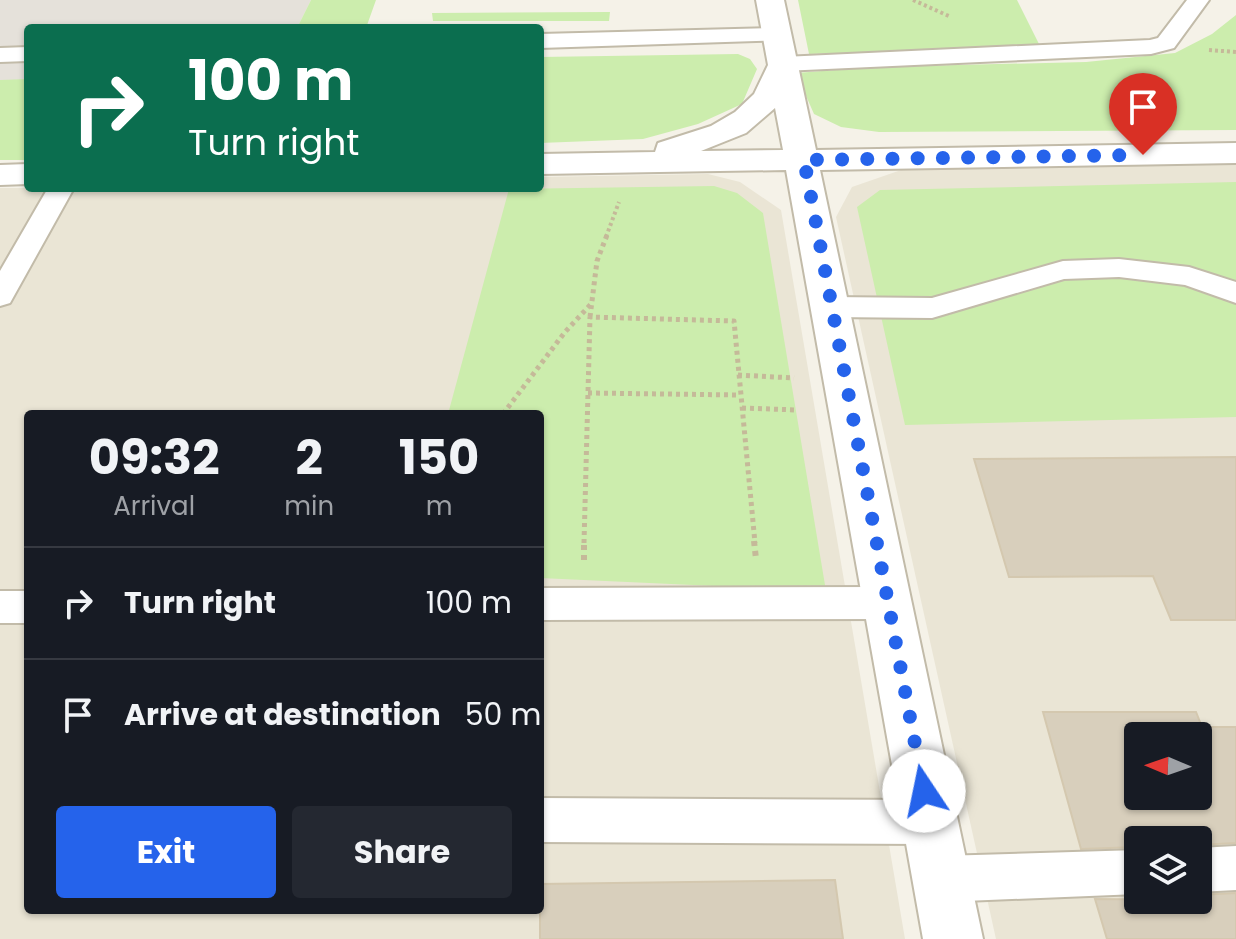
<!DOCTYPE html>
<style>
body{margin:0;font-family:Poppins,sans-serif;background:#242831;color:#f1f3f6;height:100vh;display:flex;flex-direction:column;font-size:30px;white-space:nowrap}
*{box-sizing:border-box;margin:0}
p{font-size:26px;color:#9ea1a6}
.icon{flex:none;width:44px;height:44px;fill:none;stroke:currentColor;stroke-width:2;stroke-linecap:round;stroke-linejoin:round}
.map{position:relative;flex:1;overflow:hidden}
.drawer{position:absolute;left:24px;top:410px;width:520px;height:504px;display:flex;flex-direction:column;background:#171b24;border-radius:8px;box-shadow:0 2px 6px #0004}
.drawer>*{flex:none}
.banner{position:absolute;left:24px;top:24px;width:520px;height:168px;border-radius:8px;box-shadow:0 2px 6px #0004;background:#0b6e4f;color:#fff;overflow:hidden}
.needle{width:52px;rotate:272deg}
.buttons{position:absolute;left:1124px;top:722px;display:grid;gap:16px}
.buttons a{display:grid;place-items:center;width:88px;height:88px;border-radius:8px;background:#171b24;box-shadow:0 2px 6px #0004;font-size:40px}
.pin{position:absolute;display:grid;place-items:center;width:68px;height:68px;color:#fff;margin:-82px -34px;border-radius:50% 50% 50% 0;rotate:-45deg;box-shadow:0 0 8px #0007}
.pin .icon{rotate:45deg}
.me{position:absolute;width:88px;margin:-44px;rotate:349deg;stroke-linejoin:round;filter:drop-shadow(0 0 6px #0008)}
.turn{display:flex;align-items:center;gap:28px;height:168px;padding:0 32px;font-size:36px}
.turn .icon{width:104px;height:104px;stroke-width:2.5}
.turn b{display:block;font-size:56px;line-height:68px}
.eta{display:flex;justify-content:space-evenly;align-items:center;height:136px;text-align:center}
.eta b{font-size:48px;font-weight:700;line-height:56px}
.cta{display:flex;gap:16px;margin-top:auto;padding:16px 32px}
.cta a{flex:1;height:92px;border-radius:8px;background:#2563eb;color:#fff;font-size:32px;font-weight:700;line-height:92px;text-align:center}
.cta a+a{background:#242831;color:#f1f3f6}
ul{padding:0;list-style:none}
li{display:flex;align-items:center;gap:24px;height:112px;padding:0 32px;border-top:2px solid #363941}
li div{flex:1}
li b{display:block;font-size:30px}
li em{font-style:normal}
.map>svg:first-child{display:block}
.residential{fill:#eae5d5;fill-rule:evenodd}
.industrial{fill:#e5e1da}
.green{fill:#ccedad}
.building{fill:#d8cfbc;stroke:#d4c8af;stroke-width:2;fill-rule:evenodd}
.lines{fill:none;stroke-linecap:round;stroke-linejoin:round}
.service-casing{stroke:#c2bba9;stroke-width:4}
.minor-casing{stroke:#c2bba9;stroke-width:4}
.path-far2{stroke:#c5b999;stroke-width:4;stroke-dasharray:3 3;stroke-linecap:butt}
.path-far1{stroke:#c5b999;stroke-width:5;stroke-dasharray:4 4;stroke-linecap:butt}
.path{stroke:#c5b999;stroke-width:6;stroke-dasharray:5 5;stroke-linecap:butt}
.service{fill:#fff;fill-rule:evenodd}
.minor{fill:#fff;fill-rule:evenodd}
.route{stroke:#2563eb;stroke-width:14;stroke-dasharray:0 25.2}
</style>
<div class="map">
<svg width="1236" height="939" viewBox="0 0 1236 939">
<rect width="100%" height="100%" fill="#f5f2e8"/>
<path class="residential" d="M 1236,162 L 1236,939 L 996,939 L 836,217 L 852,187 L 904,169 ZM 1138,736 L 1198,736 L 1198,796 L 1138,796 ZM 1138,840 L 1198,840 L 1198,900 L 1138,900 Z
M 708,174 L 740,182 L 781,210 L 905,939 L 0,939 L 0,188 L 540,188 L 540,177 ZM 28,414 L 540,414 L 540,910 L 28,910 Z"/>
<path class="industrial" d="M 0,0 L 311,0 L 297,28 L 28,28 L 28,80 L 0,81 Z"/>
<path class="green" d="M 311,0 L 376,0 L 366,28 L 297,28 Z
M 798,0 L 1017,0 L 1041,48 L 809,54 Z
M 610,12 L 609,21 L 433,21 L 432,13 Z
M 1236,15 L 1236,130 L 879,132 L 841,127 L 814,114 L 796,73 L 874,67 L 1086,62 L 1175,53 L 1212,34 Z
M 738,54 L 750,59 L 757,69 L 742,104 L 698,124 L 643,139 L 540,143 L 540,57 Z
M 28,79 L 28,160 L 0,160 L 0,80 Z
M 1236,182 L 1236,417 L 905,425 L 857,207 L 880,190 Z
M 714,186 L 737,193 L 763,213 L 826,591 L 540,578 L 540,414 L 448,414 L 509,189 Z"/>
<path class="building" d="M 1236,457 L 1236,620 L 1171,620 L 1153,576 L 1009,577 L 974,459 Z
M 1043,712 L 1196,712 L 1202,727 L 1236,727 L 1236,843 L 1198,845 L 1198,840 L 1138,840 L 1138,847 L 1081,849 ZM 1138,736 L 1198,736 L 1198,796 L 1138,796 Z
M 835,880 L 843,939 L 540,939 L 540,884 Z
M 1236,893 L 1236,939 L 1107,939 L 1095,899 L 1198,900 L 1198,895 Z"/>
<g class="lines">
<g class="service-casing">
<path id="service" d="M 1187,0 L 1209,0 L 1174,48 L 1151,54 L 783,71 L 775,69 L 771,64 L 775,59 L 783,57 L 1150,40 L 1158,38 Z
M 777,28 L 785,30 L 788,35 L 785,40 L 540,48 L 540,34 Z
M 28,47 L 28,61 L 0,62 L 0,48 Z
M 48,188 L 74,188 L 10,303 L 0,306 L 0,271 Z
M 1119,259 L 1189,267 L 1236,282 L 1236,303 L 1185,285 L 1119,277 L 1064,279 L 932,318 L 830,317 L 820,314 L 815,307 L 820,300 L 830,297 L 932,298 L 1063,261 Z
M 887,587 L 900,592 L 906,603 L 900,614 L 887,619 L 540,620 L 540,588 Z
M 0,591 L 28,591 L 28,623 L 0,623 Z
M 540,798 L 930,800 L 945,807 L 952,822 L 945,837 L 930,844 L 540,842 Z
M 1236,846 L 1236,890 L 1198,892 L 1198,848 Z
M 1138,850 L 1138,894 L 941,902 L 925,895 L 918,879 L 925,863 L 941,856 Z"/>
</g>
<g class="minor-casing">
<path id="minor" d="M 756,0 L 784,0 L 816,150 L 1236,143 L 1236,163 L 820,170 L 983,939 L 923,939 L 786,170 L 540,174 L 540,154 L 655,152 L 658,143 L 711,126 L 735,112 L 754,94 L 768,65 ZM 775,108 L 783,150 L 701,151 L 746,133 Z
M 28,164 L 28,184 L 0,185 L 0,165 Z"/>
</g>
<path class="path-far2" d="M 913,0 L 951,17
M 1209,50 L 1236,52
M 103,190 L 202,188
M 606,237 L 619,202"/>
<path class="path-far1" d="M 590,317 L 597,261 L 607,235
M 738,375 L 794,378
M 588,393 L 740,395
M 742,408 L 797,410
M 503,414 L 565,332 L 592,303
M 584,543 L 590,317 L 734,321 L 755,543"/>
<path class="path" d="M 754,541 L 756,559
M 584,560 L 584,541"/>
<use href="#service" class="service"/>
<use href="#minor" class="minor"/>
</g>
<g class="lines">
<path class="route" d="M 924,791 L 804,160 L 1143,155"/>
</g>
</svg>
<div class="buttons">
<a><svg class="needle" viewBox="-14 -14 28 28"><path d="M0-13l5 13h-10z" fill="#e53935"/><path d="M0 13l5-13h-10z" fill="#9ea1a6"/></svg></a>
<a><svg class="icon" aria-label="layers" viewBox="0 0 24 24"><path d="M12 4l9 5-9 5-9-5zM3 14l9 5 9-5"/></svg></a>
</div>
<div class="pin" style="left:1143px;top:155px;background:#d93025"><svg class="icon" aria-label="arrive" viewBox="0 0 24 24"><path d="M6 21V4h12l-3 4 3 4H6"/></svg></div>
<svg class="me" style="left:924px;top:791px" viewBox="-20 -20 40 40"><circle r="19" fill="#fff"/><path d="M0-13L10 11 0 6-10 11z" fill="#2563eb"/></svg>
<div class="banner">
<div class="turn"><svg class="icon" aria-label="right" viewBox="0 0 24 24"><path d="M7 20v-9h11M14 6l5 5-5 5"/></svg><div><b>100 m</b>Turn right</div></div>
</div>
<section class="drawer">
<div class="eta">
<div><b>09:32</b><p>Arrival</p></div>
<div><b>2</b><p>min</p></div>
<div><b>150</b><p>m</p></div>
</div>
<ul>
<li><svg class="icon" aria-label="right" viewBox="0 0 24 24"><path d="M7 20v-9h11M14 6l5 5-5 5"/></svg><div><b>Turn right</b></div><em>100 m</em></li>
<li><svg class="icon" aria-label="arrive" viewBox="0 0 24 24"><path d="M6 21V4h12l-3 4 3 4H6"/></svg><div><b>Arrive at destination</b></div><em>50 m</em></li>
</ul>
<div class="cta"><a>Exit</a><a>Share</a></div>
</section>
</div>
